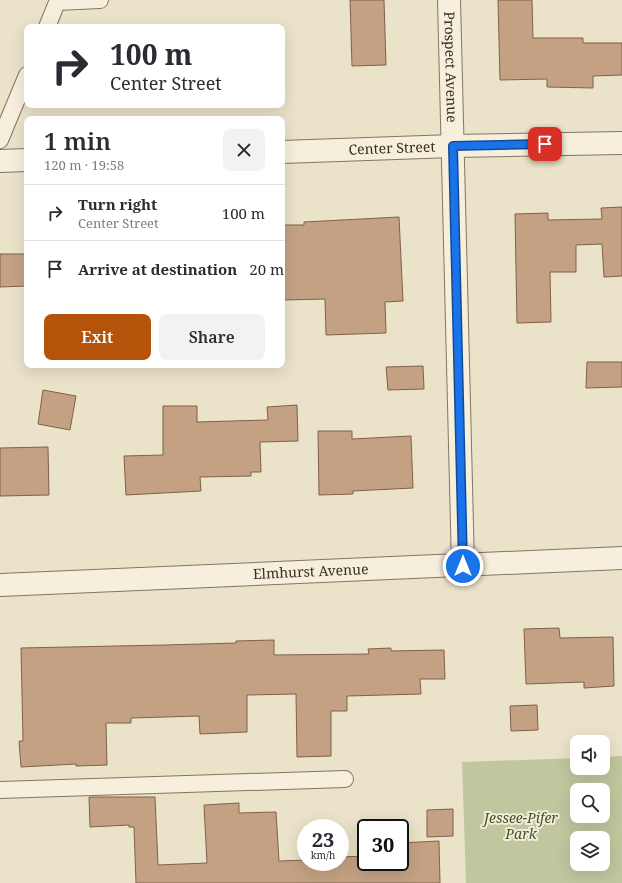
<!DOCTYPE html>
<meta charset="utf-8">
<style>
body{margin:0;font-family:"Noto Serif",serif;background:#f2f2f3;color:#2b2b33;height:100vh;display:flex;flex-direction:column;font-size:15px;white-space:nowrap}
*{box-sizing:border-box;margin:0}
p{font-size:13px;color:#7c7c81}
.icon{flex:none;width:22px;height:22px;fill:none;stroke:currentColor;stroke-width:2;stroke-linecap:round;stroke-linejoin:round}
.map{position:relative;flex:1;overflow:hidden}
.side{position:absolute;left:24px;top:116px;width:261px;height:252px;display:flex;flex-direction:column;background:#fff;border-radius:8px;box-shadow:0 4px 16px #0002}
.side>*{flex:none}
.banner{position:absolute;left:24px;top:24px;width:261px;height:84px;border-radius:8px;box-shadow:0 4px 16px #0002;background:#fff;color:#2b2b33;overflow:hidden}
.buttons{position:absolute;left:570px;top:735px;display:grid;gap:8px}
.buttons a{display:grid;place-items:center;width:40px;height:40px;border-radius:8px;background:#fff;box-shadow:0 4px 16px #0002;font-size:20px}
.speed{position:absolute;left:297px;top:819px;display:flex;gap:8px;font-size:20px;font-weight:700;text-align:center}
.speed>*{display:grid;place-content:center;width:52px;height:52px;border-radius:50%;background:#fff;box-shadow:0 4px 16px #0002;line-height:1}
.speed small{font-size:10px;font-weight:400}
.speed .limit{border:2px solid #111;border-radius:6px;background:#fff;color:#111}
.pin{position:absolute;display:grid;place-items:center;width:34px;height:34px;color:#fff;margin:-17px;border-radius:8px;box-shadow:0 2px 6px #0006}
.me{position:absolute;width:44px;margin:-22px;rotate:0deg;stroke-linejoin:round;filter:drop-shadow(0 0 3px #0008)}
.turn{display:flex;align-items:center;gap:14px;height:84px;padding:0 20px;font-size:18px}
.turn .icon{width:52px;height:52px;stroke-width:2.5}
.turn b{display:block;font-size:28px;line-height:34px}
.round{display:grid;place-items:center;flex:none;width:42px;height:42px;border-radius:8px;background:#f2f2f3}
.summary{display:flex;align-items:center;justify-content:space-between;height:68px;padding:0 20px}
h1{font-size:24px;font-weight:600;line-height:30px}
.action{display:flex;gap:8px;margin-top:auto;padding:8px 20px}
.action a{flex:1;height:46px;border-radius:8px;background:#b45309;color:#fff;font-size:16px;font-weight:600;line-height:46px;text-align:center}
.action a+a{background:#f2f2f3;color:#2b2b33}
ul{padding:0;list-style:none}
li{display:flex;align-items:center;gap:12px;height:56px;padding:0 20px;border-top:1px solid #e1e1e2}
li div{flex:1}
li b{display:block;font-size:15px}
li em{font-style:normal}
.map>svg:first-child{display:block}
.park{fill:#c0c79e;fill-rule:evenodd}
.building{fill:#c4a183;stroke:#816148}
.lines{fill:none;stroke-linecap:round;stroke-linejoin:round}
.lane-casing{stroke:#857560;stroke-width:18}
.street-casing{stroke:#857560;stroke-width:24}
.lane{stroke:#f6efdc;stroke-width:16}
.street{stroke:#f6efdc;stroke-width:22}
.route-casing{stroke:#114b97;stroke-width:10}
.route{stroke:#1a73e8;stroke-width:7}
.labels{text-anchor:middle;stroke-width:4;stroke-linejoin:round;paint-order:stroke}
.street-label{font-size:14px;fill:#372d21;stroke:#f2ecd8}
.park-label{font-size:14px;font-style:italic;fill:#45512a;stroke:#f2ecd8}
</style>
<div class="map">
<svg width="622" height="883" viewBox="0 0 622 883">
<rect width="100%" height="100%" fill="#eae2c9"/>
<path class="park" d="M 622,756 L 622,883 L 466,883 L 462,762 L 577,758 L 577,768 L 603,768 L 603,757 ZM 577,790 L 603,790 L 603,816 L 577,816 ZM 577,838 L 603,838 L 603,864 L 577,864 Z"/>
<path class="building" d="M 350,0 L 384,0 L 386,65 L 352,66 Z
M 498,0 L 532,0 L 533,38 L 583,38 L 583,43 L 622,43 L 622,75 L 593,76 L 593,88 L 547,87 L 547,79 L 500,80 Z
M 622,207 L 622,276 L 604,277 L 602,244 L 576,245 L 576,272 L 550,272 L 551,322 L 517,323 L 515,214 L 548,213 L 548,220 L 602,219 L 601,208 Z
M 399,217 L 403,301 L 385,302 L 386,333 L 326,335 L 325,299 L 282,300 L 282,225 L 304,225 L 304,222 Z
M 0,254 L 26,254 L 27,286 L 0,287 Z
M 587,362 L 622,362 L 622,387 L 586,388 Z
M 423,366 L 424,389 L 388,390 L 386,367 Z
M 43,390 L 76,396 L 70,430 L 38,424 Z
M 297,405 L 298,441 L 260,442 L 261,472 L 251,472 L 251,476 L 200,477 L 201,491 L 126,495 L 124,456 L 163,455 L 163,406 L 197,406 L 197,422 L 268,420 L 267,407 Z
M 318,431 L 352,431 L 352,439 L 411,436 L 413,488 L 353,491 L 353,494 L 319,495 Z
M 48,447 L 49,495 L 0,496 L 0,448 Z
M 559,628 L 560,638 L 613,637 L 614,686 L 584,688 L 584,682 L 526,684 L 524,629 Z
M 274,640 L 274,655 L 369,654 L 368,649 L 391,648 L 391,651 L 444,650 L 445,679 L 420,679 L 421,694 L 347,696 L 347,711 L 331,711 L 331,756 L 297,757 L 296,694 L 247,695 L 247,732 L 200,734 L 199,716 L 131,718 L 131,723 L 106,723 L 107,765 L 76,766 L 76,764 L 21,767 L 19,741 L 23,741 L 21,648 L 165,645 L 236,643 L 236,641 Z
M 537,705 L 538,730 L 511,731 L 510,706 Z
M 89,797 L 155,797 L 158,865 L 207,863 L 204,805 L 239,803 L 239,813 L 276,812 L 279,861 L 306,860 L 306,862 L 340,862 L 340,857 L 366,856 L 366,862 L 400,862 L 400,843 L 439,841 L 440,883 L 136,883 L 134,827 L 129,827 L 129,825 L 90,827 Z
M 453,809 L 453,836 L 427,837 L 427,810 Z"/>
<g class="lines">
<g class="lane-casing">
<path id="lane" d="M 57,2 L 100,0
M 47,27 L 58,0
M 0,140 L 27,75
M 0,790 L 345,779"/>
</g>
<g class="street-casing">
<g id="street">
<path id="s1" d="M 449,0 L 463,566"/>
<path id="s2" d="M 282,152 L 453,146 L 622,143"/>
<path d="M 0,161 L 27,160"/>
<path id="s3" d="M 0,585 L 622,558"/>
</g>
</g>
<use href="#lane" class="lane"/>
<use href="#street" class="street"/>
</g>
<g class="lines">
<g class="route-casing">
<path id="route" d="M 463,566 L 453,146 L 545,144"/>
</g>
<use href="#route" class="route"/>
</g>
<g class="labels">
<g class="street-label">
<text dy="5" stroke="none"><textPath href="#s1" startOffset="67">Prospect Avenue</textPath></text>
<text dy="5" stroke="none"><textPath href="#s2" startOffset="110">Center Street</textPath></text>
<text dy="5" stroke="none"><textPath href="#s3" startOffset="311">Elmhurst Avenue</textPath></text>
</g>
<g class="park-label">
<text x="521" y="823">Jessee-Pifer<tspan x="521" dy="16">Park</tspan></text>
</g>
</g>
</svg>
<div class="buttons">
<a><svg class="icon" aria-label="sound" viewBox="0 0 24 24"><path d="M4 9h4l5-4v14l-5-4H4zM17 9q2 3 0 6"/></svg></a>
<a><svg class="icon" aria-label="search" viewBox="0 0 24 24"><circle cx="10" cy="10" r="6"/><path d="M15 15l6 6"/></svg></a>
<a><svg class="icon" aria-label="layers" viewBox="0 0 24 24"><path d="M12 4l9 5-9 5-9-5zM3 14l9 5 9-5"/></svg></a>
</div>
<div class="speed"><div>23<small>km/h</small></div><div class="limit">30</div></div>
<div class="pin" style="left:545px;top:144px;background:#d93025"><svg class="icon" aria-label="arrive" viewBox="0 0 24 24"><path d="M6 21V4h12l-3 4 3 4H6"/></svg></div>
<svg class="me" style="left:463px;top:566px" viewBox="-20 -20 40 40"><circle r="17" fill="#1a73e8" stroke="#fff" stroke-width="3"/><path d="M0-11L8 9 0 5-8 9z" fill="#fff"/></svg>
<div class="banner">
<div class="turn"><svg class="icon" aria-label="right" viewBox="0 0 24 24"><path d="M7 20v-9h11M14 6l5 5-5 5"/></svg><div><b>100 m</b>Center Street</div></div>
</div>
<section class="side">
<div class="summary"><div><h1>1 min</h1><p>120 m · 19:58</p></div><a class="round"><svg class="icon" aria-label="close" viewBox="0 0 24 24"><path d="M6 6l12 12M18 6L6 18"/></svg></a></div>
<ul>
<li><svg class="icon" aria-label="right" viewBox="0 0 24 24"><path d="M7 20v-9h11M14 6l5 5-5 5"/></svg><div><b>Turn right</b><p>Center Street</p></div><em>100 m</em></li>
<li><svg class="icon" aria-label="arrive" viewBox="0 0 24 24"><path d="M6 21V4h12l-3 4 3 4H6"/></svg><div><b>Arrive at destination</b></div><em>20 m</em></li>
</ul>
<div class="action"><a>Exit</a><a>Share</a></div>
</section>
</div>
